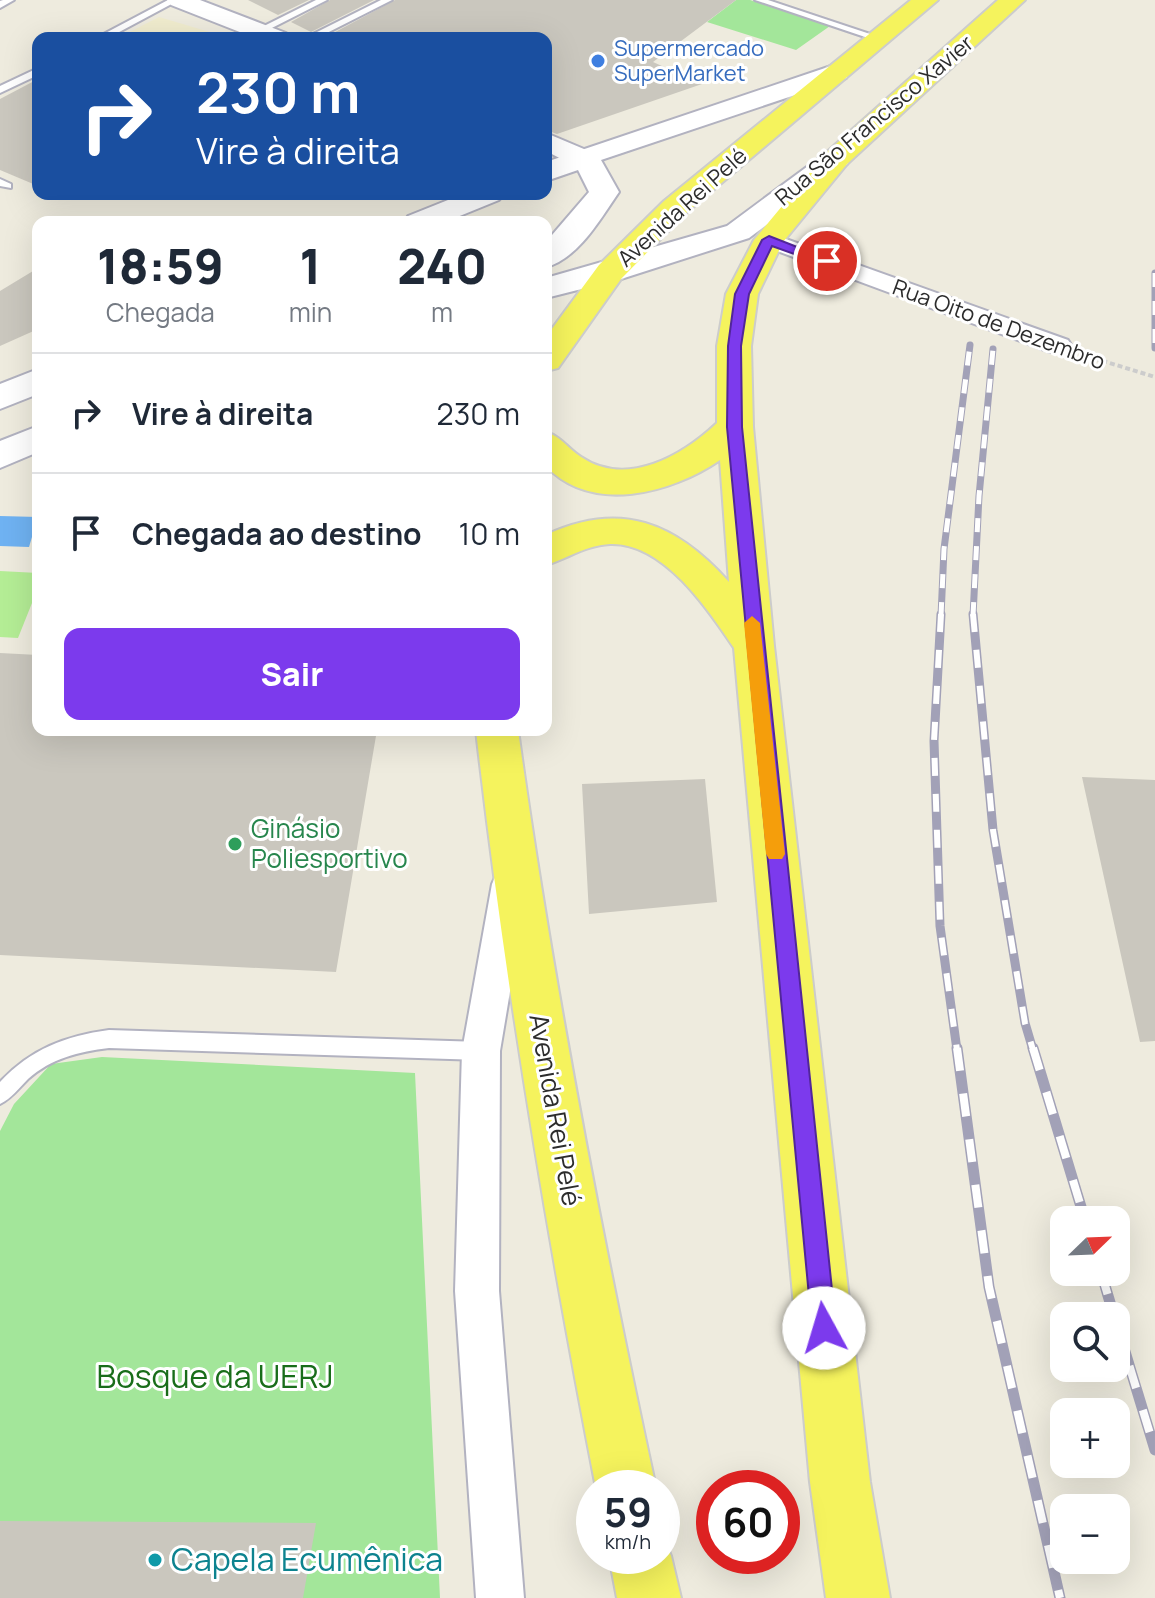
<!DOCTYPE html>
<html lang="pt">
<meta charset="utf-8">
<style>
body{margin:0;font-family:Manrope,sans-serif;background:#f2f2f3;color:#1f2937;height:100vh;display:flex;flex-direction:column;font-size:30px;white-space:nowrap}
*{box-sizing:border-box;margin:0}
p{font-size:26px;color:#747a83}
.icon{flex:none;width:44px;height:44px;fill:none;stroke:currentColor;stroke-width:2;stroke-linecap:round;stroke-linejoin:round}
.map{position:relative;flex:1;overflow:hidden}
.drawer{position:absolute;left:32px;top:216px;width:520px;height:520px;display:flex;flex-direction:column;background:#fff;border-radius:16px;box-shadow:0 8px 32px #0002}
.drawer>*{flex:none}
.top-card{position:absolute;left:32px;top:32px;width:520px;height:168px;border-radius:16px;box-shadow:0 8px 32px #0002;background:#1a4fa0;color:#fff;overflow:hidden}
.needle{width:52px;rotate:67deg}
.buttons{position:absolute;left:1050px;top:1206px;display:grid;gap:16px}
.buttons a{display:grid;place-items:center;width:80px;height:80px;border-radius:16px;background:#fff;box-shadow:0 8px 32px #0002;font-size:40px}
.speed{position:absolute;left:576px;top:1470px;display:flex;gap:16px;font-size:40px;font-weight:700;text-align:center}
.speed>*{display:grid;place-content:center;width:104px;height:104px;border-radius:50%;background:#fff;box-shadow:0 8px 32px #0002;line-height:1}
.speed small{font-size:20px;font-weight:400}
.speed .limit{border:12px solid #d22;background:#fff;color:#111}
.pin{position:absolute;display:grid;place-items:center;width:68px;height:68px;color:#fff;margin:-34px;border:4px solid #fff;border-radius:50%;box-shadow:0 2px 8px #0007}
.me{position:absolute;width:88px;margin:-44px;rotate:354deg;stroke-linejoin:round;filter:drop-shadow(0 0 6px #0008)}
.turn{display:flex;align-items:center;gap:28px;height:168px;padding:0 32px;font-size:36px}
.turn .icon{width:104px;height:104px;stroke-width:2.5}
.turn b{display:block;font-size:56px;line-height:68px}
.eta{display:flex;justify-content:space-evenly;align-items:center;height:136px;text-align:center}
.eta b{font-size:48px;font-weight:800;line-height:56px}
.primary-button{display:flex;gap:16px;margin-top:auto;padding:16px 32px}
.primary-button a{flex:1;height:92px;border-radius:16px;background:#7c3aed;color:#fff;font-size:32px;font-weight:800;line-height:92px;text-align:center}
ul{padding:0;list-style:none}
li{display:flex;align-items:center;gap:24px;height:120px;padding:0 32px;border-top:2px solid #e0e1e3}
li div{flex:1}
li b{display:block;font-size:30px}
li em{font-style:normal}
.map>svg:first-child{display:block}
.education{fill:#f0ecce}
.green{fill:#a3e69a}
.pitch{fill:#b4ed95}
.water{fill:#6fb2f2}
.building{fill:#cac7be}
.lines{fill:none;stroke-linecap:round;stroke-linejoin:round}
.service-casing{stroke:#b2b2c0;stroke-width:4}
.minor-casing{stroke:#b2b2c0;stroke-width:4}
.tertiary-casing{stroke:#b2b2c0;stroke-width:4}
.secondary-casing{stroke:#b2b2c0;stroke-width:4}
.primary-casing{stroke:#ccc;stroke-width:4}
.path{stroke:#ccc;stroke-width:4;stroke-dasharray:5 3;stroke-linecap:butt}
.service{fill:#fff;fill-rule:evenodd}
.minor{fill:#fff;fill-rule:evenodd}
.tertiary{fill:#fff;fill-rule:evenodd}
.secondary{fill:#fff;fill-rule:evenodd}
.primary{fill:#f5f35d;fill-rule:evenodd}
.rail-far2-casing{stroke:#a2a1b7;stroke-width:7}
.rail-far1-casing{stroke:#a2a1b7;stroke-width:9}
.rail-casing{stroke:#a2a1b7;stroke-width:11}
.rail-far2{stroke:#fff;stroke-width:5;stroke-dasharray:14;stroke-linecap:butt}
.rail-far1{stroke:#fff;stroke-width:6;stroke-dasharray:18;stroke-linecap:butt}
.rail{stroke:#fff;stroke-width:8;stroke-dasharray:23;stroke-linecap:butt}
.route{fill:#7c3aed;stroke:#51269a;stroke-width:2}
.slow{fill:#f59e0b}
.shop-dot{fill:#3f7fe0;stroke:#fff;stroke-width:3}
.leisure-dot{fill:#2e9e5b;stroke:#fff;stroke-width:3}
.culture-dot{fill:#0f9aa8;stroke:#fff;stroke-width:3}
.labels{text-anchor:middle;stroke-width:6;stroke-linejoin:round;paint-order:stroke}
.far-shop-label{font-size:22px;fill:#366cbe;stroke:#fff;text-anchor:start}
.far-street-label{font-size:22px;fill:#2c2c2c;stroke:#fff}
.leisure-label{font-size:26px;fill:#27864d;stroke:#fff;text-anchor:start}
.street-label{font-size:26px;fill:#2c2c2c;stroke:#fff}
.near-park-label{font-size:32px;fill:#196d1a;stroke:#fff}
.near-culture-label{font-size:32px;fill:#0d838f;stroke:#fff;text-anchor:start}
</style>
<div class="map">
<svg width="1155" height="1598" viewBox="0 0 1155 1598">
<rect width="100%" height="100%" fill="#eeebde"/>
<path class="education" d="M 159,17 L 230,38 L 118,38 Z"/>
<path class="green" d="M 736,0 L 750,0 L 830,26 L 796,50 L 707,22 Z
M 102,1057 L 415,1073 L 440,1598 L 0,1598 L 0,1131 L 14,1104 L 51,1064 Z"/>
<path class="pitch" d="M 0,571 L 38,573 L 38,588 L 18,638 L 0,637 Z"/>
<path class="water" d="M 0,516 L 38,517 L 29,547 L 0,546 Z"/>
<path class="building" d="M 248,0 L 309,0 L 278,15 Z
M 330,0 L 374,0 L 311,32 L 291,22 Z
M 395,0 L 736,0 L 653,62 L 702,84 L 557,134 L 546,130 L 546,38 L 324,38 Z
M 38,79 L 38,186 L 0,170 L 0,99 Z
M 38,268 L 38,329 L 0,346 L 0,291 Z
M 0,653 L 38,655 L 38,730 L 377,730 L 336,972 L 0,955 Z
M 1082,777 L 1155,780 L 1155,1041 L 1140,1042 Z
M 705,779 L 717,902 L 589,914 L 582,784 Z
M 0,1521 L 316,1523 L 303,1598 L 0,1598 Z"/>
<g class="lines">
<g class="service-casing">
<path id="service" d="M 3,0 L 14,0 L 0,8 L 0,1 Z
M 168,0 L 179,0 L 108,38 L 96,38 Z
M 316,0 L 327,0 L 262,33 L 254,31 Z
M 381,0 L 392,0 L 317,38 L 305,38 Z
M 755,0 L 768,0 L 885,39 L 877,41 Z
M 38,68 L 38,75 L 0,93 L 0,86 Z
M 0,179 L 11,184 L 11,188 L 0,186 Z
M 109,1030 L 481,1042 L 487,1045 L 490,1051 L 487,1057 L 481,1060 L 109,1048 C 78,1052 52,1058 28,1079 C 19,1088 11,1099 0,1104 L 0,1082 C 31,1049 65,1036 109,1030 Z"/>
</g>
<g class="minor-casing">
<path id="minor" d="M 769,233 L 1068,340 L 1072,346 L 1068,352 L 1050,352 L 761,245 L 757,240 L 761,235 Z
M 510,868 L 523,873 L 528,884 L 500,1051 L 499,1291 L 524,1598 L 476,1598 L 455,1291 L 462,1051 L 492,884 L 497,873 Z"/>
</g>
<g class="tertiary-casing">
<path id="tertiary" d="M 167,0 L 200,0 L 286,33 L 289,38 L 255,38 L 171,5 Z
M 546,133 L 591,152 L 595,158 L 591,164 L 571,164 L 546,151 Z"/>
</g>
<g class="secondary-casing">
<path id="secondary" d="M 837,64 L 846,66 L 850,72 L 846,78 L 601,160 L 619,192 C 601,218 578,259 546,267 L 546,242 L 589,192 L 578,170 L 546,181 L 546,162 Z
M 837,149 L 847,152 L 851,158 L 847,164 L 749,238 L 621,279 L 546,298 L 546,278 L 727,226 L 827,152 Z
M 463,194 L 504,194 L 499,200 L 445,222 L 404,222 L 408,216 Z
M 38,369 L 38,394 L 0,409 L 0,384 Z
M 38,426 L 38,452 L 0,468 L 0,441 Z"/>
</g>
<g class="primary-casing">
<path id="primary" d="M 911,0 L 938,0 L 686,213 L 621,279 L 558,368 L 546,371 L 546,337 L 599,265 L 664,201 Z
M 998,0 L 1025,0 L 847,164 L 783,242 L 758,294 L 751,346 L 753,427 L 774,646 L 870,1482 L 890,1598 L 826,1598 L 810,1482 L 734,648 C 708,609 663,542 610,544 C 587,545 568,558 546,565 L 546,535 C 621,500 676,523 729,582 L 720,460 C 672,493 592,515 546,466 L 546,432 C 562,437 567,448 581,457 C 627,488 682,456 717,423 L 717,346 L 726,294 L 754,240 L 827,152 Z
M 476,730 L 518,730 C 553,985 602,1237 656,1488 L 596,1488 C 547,1236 505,985 476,730 Z
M 662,1534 L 671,1556 L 681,1598 L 617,1598 L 609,1556 L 662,1556 Z"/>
</g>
<path class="path" d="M 1087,356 L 1155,377"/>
<use href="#service" class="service"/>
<use href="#minor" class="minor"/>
<use href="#tertiary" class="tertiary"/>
<use href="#secondary" class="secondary"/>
<use href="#primary" class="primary"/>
<g class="rail-far2-casing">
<path id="rail-far2" d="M 1155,273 L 1155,348
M 941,616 L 944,549 L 970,345
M 973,616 L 979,496 L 993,349"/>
</g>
<g class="rail-far1-casing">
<path id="rail-far1" d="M 941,614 L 934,741 L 940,926 L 957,1050
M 973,614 L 993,830 L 1025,1023 L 1033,1050"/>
</g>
<g class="rail-casing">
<path id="rail" d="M 957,1048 L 989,1287 L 1060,1598
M 1033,1048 L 1085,1220
M 1101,1272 L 1114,1316
M 1116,1322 L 1155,1450"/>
</g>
<use href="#rail-far2" class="rail-far2"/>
<use href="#rail-far1" class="rail-far1"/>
<use href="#rail" class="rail"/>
</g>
<path class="route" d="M 769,236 L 833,261 L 822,264 L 772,246 L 749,294 L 741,346 L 742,427 L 836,1328 L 833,1336 L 824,1339 L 816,1336 L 812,1328 L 727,427 L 728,346 L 735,294 L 762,240 Z"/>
<path class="slow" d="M 752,616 L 760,623 L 785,854 L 782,859 L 769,859 L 766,854 L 744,623 Z"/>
<circle class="shop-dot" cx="598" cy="61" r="8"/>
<circle class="leisure-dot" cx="235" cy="844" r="8"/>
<circle class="culture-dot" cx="155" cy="1560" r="8"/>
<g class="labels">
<g class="far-shop-label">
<text x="614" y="56">Supermercado<tspan x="614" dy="25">SuperMarket</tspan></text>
</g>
<g class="far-street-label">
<text transform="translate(874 120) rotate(-40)" y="8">Rua São Francisco Xavier</text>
<text transform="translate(682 207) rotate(-42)" y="8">Avenida Rei Pelé</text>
<text transform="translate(999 324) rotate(20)" y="8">Rua Oito de Dezembro</text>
</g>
<g class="leisure-label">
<text x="251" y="838">Ginásio<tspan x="251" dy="30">Poliesportivo</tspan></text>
</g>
<g class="street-label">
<text transform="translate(555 1110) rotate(80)" y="9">Avenida Rei Pelé</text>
</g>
<g class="near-park-label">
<text x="215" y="1388">Bosque da UERJ</text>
</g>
<g class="near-culture-label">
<text x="171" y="1571">Capela Ecumênica</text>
</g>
</g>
</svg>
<div class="buttons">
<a><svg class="needle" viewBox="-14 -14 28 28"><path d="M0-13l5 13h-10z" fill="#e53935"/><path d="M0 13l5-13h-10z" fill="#747a83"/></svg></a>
<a><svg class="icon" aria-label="search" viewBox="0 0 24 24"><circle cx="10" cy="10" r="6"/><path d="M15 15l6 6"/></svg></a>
<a>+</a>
<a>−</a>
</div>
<div class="speed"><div>59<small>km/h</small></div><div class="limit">60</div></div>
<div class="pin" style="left:827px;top:261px;background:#d93025"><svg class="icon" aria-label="arrive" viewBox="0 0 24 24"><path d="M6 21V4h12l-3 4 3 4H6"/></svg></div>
<svg class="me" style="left:824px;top:1328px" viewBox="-20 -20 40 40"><circle r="19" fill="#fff"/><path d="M0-13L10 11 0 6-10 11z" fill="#7c3aed"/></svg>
<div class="top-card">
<div class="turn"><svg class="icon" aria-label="right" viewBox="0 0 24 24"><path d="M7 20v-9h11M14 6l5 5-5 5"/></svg><div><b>230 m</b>Vire à direita</div></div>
</div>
<section class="drawer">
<div class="eta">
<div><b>18:59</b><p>Chegada</p></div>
<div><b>1</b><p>min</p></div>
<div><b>240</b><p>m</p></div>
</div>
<ul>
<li><svg class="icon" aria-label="right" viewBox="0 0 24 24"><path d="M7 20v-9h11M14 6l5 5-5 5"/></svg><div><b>Vire à direita</b></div><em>230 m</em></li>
<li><svg class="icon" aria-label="arrive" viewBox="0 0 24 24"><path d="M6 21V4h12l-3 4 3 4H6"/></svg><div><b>Chegada ao destino</b></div><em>10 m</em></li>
</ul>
<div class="primary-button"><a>Sair</a></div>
</section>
</div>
